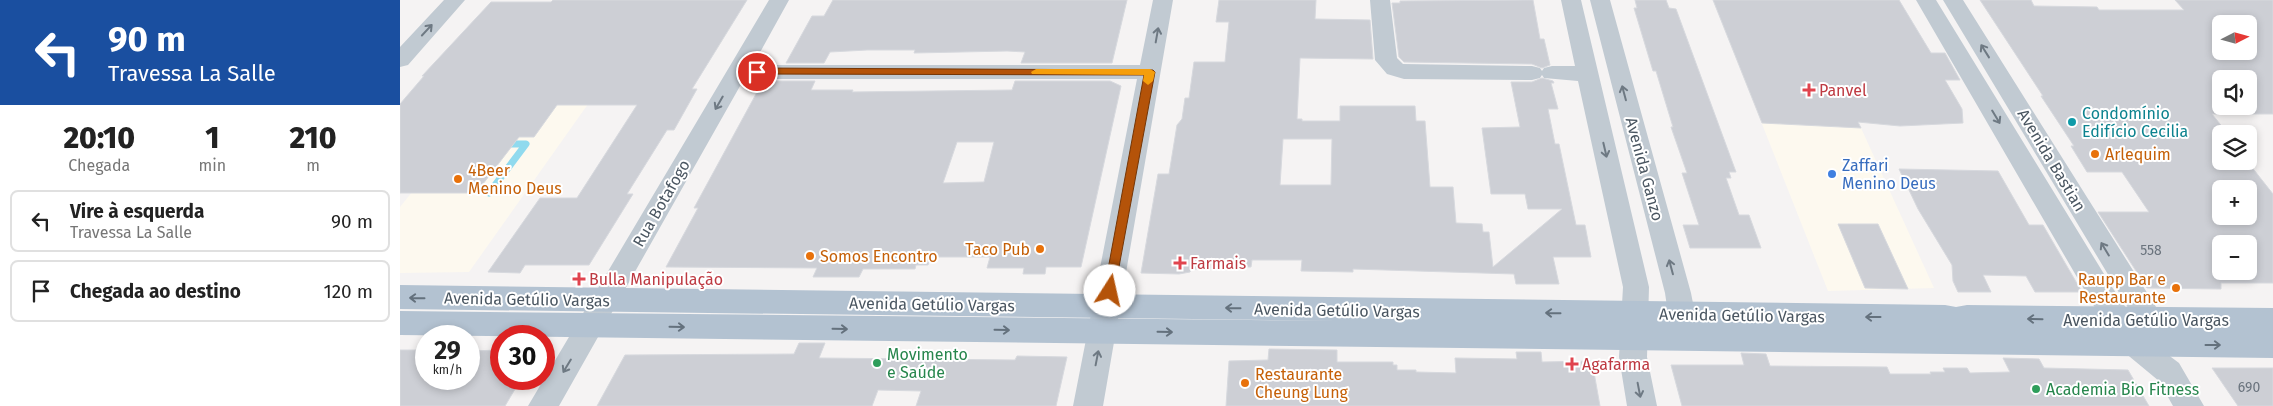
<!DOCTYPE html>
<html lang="pt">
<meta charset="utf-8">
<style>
body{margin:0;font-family:"Fira Sans",sans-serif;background:#f2f2f2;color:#222;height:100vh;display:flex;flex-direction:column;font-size:19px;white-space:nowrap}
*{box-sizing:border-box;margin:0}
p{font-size:16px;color:#767676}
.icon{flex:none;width:28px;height:28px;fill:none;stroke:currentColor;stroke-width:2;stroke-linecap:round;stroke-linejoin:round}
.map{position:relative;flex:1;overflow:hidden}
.side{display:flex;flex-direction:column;background:#fff;width:400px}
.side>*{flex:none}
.hud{background:#1a4fa0;color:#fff;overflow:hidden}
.needle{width:32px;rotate:84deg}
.tools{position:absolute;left:1812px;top:15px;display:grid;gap:10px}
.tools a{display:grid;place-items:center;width:45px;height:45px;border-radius:8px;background:#fff;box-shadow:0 2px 8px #0003;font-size:25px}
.speed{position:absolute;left:15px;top:325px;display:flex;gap:10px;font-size:25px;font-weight:700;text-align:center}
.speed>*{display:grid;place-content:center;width:65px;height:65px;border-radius:50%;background:#fff;box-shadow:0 2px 8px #0003;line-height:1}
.speed small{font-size:12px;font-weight:400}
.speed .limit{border:8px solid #d22;background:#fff;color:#111}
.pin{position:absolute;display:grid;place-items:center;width:42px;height:42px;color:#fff;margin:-21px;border:2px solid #fff;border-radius:50%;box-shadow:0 1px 5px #0007}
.me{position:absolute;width:55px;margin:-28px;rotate:10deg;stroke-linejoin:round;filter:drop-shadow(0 0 4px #0008)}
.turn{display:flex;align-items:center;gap:18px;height:105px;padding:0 25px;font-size:22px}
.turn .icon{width:65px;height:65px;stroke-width:2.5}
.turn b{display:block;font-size:35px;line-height:42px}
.eta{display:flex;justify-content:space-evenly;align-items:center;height:85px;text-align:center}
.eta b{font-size:30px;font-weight:800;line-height:35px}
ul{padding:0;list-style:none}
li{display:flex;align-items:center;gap:15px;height:62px;margin:0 10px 8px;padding:0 15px;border:2px solid #e0e0e0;border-radius:8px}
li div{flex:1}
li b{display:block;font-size:19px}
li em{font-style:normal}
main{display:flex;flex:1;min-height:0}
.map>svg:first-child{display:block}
.commercial{fill:#fdf9ef}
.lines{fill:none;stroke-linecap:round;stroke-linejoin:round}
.stream{stroke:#90daee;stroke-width:7}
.building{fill:#cdcfd5;stroke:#d7d9de;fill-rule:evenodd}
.minor{fill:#c1cad2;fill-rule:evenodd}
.major{fill:#b3c2d1;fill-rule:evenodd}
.oneway{stroke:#6e7983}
.oneway2{stroke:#64717d}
.route{fill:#b45309;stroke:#753606}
.slow{fill:#f59e0b}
.health-dot{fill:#e0444e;stroke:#fff;stroke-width:2}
.culture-dot{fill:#0f9aa8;stroke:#fff;stroke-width:2}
.food-dot{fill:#e8710a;stroke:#fff;stroke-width:2}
.shop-dot{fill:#3f7fe0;stroke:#fff;stroke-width:2}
.leisure-dot{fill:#2e9e5b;stroke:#fff;stroke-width:2}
.labels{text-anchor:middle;stroke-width:4;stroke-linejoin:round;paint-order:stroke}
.number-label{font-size:14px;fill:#6b747e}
.health-label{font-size:16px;fill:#be3a42;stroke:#fff;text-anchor:start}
.culture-label{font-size:16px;fill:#0d838f;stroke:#fff;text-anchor:start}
.food-label{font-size:16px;fill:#c56008;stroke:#fff;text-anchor:start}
.street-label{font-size:16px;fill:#4a5661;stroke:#fff}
.shop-label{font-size:16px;fill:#366cbe;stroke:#fff;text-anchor:start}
.leisure-label{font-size:16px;fill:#27864d;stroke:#fff;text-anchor:start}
</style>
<main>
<section class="side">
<div class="hud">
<div class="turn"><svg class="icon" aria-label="left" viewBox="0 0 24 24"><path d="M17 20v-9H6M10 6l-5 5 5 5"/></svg><div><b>90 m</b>Travessa La Salle</div></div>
</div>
<div class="eta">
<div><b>20:10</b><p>Chegada</p></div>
<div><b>1</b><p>min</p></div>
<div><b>210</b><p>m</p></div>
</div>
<ul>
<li><svg class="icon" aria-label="left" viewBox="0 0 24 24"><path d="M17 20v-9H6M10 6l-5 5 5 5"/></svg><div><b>Vire à esquerda</b><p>Travessa La Salle</p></div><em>90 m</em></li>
<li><svg class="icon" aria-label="arrive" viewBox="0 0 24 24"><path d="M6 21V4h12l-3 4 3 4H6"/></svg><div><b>Chegada ao destino</b></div><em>120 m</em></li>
</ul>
</section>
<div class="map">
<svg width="1873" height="406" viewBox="0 0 1873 406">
<rect width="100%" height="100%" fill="#f5f3f3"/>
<path class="commercial" d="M 167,0 L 347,0 L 317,49 L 227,49 L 69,272 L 0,273 L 0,207 Z
M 1313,0 L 1399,0 L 1461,128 L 1534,288 L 1428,291 Z"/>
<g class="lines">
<path class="stream" d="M 89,193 L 126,144 L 105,144"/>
</g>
<path class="building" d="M 153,0 L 347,0 L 292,89 L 297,89 L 274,130 L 267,130 L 227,194 L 233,194 L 189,265 L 125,265 L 120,273 L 88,272 L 140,198 L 177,198 L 237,105 L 157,105 L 134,137 L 119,137 L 76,193 L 0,193 L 0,104 L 24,76 L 22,76 L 91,2 L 151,2 Z
M 433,0 L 727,0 L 712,63 L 621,63 L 625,52 L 607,51 L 514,53 L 515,50 L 467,50 L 430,52 L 424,63 L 386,63 L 412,16 L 424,16 Z
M 819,0 L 916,0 L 915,19 L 970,20 L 973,59 L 900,58 L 897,119 L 902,119 L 902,121 L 940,121 L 940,106 L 1015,106 L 1016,121 L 1025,121 L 1030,187 L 1053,187 L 1056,223 L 1082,224 L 1083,232 L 1089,232 L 1093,267 L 1162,209 L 1128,209 L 1125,194 L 1091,194 L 1082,128 L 1120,127 L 1111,82 L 1132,82 L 1142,78 L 1153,81 L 1154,83 L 1151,83 L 1158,109 L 1148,109 L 1155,144 L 1159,144 L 1176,225 L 1185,225 L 1191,257 L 1153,257 L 1159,284 L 1116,284 L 1114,274 L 953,269 L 953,272 L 901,271 L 902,260 L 852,260 L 851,267 L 838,267 L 838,269 L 791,269 L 790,272 L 779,274 L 741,273 L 758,174 L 769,174 L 777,125 L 782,119 L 785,98 L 789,98 L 794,62 L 825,62 L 829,22 L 816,22 ZM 883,139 L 932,139 L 931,185 L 880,185 Z
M 1133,0 L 1140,39 L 1144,39 L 1150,65 L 1142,68 L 1132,64 L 1004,62 L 999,57 L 992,3 L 1000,3 L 1000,1 Z
M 1235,0 L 1266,0 L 1269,8 L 1276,9 L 1336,172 L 1329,172 L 1331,178 L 1326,178 L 1339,215 L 1349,215 L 1361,248 L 1290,248 L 1283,225 L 1299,225 L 1282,173 L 1287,173 L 1271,127 L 1273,127 L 1256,71 L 1253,71 L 1234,8 L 1237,8 Z
M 1313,0 L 1499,0 L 1531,53 L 1545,53 L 1560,80 L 1545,80 L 1562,109 L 1563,123 L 1500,126 L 1458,122 L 1461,128 L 1362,123 Z
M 1580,0 L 1631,0 L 1634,6 L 1697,7 L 1699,10 L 1784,10 L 1775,0 L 1873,0 L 1873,114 L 1812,114 L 1828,134 L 1821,134 L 1821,161 L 1847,161 L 1873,194 L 1873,283 L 1821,283 L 1821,289 L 1747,288 L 1698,212 L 1749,212 L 1722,172 L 1687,172 L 1671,146 L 1674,146 L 1641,96 L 1643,96 ZM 1821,24 L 1849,24 L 1849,51 L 1821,51 ZM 1821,79 L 1849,79 L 1849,106 L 1821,106 ZM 1821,189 L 1849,189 L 1849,216 L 1821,216 ZM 1821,244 L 1849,244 L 1849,271 L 1821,271 Z
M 376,81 L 415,81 L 411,90 L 453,90 L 452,92 L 612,90 L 615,81 L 710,81 L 721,86 L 681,267 L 646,267 L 645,274 L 623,274 L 624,268 L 587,268 L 590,257 L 531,257 L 528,265 L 516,265 L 515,269 L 463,269 L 459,277 L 413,277 L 417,268 L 266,267 L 298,208 L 294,208 L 362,83 L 375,83 ZM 557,142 L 594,142 L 584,182 L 543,183 Z
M 1499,169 L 1598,171 L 1629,225 L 1643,225 L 1682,292 L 1635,292 L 1626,276 L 1583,275 L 1591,292 L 1558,292 L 1553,281 L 1552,265 L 1518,209 Z
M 1438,224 L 1478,224 L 1508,289 L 1465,288 Z
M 399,343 L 425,343 L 419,358 L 615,360 L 617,356 L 667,357 L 656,406 L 516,406 L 521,391 L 478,390 L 472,406 L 197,406 L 225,355 L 394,354 Z
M 869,349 L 937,350 L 937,362 L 993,362 L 993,365 L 997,365 L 997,370 L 1016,370 L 1016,372 L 1056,373 L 1055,358 L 1117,359 L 1116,352 L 1141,352 L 1142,362 L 1192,361 L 1200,406 L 826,406 L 829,361 L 868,360 Z
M 0,350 L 26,350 L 26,379 L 69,379 L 69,351 L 101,350 L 101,379 L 121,379 L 105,406 L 0,406 Z
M 1341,353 L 1366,354 L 1370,366 L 1487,367 L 1490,374 L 1531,374 L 1530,372 L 1545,372 L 1543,368 L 1567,368 L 1570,373 L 1610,372 L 1603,358 L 1639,359 L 1644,368 L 1728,370 L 1749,406 L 1282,406 L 1271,365 L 1344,365 Z
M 1812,368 L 1873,368 L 1873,406 L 1838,406 Z"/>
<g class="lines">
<path class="minor" d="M 44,0 L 65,0 L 8,65 L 0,67 L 0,47 Z
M 369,0 L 389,0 L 353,65 L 740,65 L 753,0 L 773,0 L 703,406 L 673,406 L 737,79 L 344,79 L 159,406 L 128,406 Z
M 970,0 L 990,0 L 997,58 L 1003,64 L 1132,66 L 1140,68 L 1142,71 L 1144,68 L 1152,66 L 1175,66 L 1161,0 L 1181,0 L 1249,287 L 1247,357 L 1257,406 L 1227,406 L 1219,357 L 1223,287 L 1178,81 L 1144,78 L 1142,75 L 1140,78 L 1132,80 L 1004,79 L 987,74 L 975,60 Z
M 1190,0 L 1210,0 L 1291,293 L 1299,334 L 1295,342 L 1285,346 L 1275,342 L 1271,334 L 1265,293 Z
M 1516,0 L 1536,0 L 1712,287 L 1745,336 L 1543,0 L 1563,0 L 1768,326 L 1772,334 L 1768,342 L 1755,345 L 1779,363 L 1804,406 L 1773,406 L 1759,381 L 1724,352 L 1692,303 Z"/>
<path class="major" d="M 0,285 L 1545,305 L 1556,307 L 1567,305 L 1873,308 L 1873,358 L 0,335 L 0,311 L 943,321 L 0,309 Z"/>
</g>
<defs><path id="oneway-shaft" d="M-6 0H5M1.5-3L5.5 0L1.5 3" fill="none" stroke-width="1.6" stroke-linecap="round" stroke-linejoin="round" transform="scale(1.25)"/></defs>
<g class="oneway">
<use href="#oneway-shaft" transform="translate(27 30) rotate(-47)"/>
<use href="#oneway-shaft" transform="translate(757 35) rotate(-80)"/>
<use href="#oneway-shaft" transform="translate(1585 51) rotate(-122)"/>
<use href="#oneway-shaft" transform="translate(1224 93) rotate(-105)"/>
<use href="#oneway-shaft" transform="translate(319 103) rotate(120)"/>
<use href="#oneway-shaft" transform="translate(1596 117) rotate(59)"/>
<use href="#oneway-shaft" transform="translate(1205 150) rotate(77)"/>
<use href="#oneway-shaft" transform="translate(1705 249) rotate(-121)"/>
<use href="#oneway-shaft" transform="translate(1271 267) rotate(-105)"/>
<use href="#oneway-shaft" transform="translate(697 358) rotate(-79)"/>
<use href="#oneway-shaft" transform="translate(167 366) rotate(121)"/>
<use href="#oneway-shaft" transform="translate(1239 390) rotate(79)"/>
</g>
<g class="oneway2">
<use href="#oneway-shaft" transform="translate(17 298) rotate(-179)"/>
<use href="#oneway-shaft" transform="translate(833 308) rotate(-179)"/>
<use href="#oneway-shaft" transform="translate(1153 313) rotate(-179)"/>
<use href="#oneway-shaft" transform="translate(1473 317) rotate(-180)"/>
<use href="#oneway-shaft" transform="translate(1635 319) rotate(-179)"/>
<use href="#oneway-shaft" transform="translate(277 327) rotate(1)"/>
<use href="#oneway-shaft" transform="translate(440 329) rotate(1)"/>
<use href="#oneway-shaft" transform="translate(602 330) rotate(1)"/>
<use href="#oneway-shaft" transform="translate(765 332) rotate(1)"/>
<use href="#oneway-shaft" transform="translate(1813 345)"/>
</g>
<path class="route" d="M 357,68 L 753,70 L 755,72 L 714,294 L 710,296 L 704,291 L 744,75 L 354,74 L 352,72 Z"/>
<path class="slow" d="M 636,69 L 750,69 L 755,72 L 753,81 L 748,85 L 743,81 L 744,75 L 632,74 L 631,72 Z"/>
<g class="health-dot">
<path d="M1406.5 82.5h5v5h5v5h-5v5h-5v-5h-5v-5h5z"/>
<path d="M777.5 255.5h5v5h5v5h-5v5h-5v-5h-5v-5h5z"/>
<path d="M176.5 271.5h5v5h5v5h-5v5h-5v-5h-5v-5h5z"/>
<path d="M1169.5 356.5h5v5h5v5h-5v5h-5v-5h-5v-5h5z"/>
</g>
<circle class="culture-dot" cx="1672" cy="122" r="5"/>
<g class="food-dot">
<circle cx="1695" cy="154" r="5"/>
<circle cx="58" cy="179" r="5"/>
<circle cx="640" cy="249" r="5"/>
<circle cx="410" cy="256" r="5"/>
<circle cx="1776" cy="288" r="5"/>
<circle cx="845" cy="383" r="5"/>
</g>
<circle class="shop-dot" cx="1432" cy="174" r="5"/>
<g class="leisure-dot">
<circle cx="477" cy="363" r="5"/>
<circle cx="1636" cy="389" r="5"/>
</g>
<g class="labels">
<g class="number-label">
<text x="1751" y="255">558</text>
<text x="1849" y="392">690</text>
</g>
<g class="health-label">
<text x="1419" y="96">Panvel</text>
<text x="790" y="269">Farmais</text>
<text x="189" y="285">Bulla Manipulação</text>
<text x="1182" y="370">Agafarma</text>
</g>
<g class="culture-label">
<text x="1682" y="119">Condomínio<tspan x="1682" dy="18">Edifício Cecilia</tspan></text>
</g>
<g class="food-label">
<text x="1705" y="160">Arlequim</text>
<text x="68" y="176">4Beer<tspan x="68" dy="18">Menino Deus</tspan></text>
<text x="630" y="255" text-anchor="end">Taco Pub</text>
<text x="420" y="262">Somos Encontro</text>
<text x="1766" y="285" text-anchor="end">Raupp Bar e<tspan x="1766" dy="18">Restaurante</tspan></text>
<text x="855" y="380">Restaurante<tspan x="855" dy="18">Cheung Lung</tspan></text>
</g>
<g class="street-label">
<text transform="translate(1652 160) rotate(59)" y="6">Avenida Bastian</text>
<text transform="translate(1245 169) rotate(75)" y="6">Avenida Ganzo</text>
<text transform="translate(261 203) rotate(-60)" y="6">Rua Botafogo</text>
<text transform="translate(127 299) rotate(1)" y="6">Avenida Getúlio Vargas</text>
<text transform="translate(532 304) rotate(1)" y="6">Avenida Getúlio Vargas</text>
<text transform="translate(937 310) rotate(1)" y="6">Avenida Getúlio Vargas</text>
<text transform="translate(1342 315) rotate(1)" y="6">Avenida Getúlio Vargas</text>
<text x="1746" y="326">Avenida Getúlio Vargas</text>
</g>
<g class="shop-label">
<text x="1442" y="171">Zaffari<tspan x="1442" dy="18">Menino Deus</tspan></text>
</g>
<g class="leisure-label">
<text x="487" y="360">Movimento<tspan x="487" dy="18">e Saúde</tspan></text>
<text x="1646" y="395">Academia Bio Fitness</text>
</g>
</g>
</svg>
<div class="tools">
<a><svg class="needle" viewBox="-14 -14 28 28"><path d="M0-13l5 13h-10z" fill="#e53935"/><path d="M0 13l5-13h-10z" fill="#767676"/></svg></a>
<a><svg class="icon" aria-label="sound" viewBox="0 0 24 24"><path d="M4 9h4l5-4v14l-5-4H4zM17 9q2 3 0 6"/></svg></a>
<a><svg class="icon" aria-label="layers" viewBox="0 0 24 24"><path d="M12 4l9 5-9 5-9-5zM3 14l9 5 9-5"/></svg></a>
<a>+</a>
<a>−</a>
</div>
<div class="speed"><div>29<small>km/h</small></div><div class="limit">30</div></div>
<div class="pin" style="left:357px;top:72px;background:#d93025"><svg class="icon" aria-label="arrive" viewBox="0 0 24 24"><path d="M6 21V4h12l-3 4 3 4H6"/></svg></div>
<svg class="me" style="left:710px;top:291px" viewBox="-20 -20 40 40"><circle r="19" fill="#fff"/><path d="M0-13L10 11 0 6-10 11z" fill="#b45309"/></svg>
</div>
</main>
